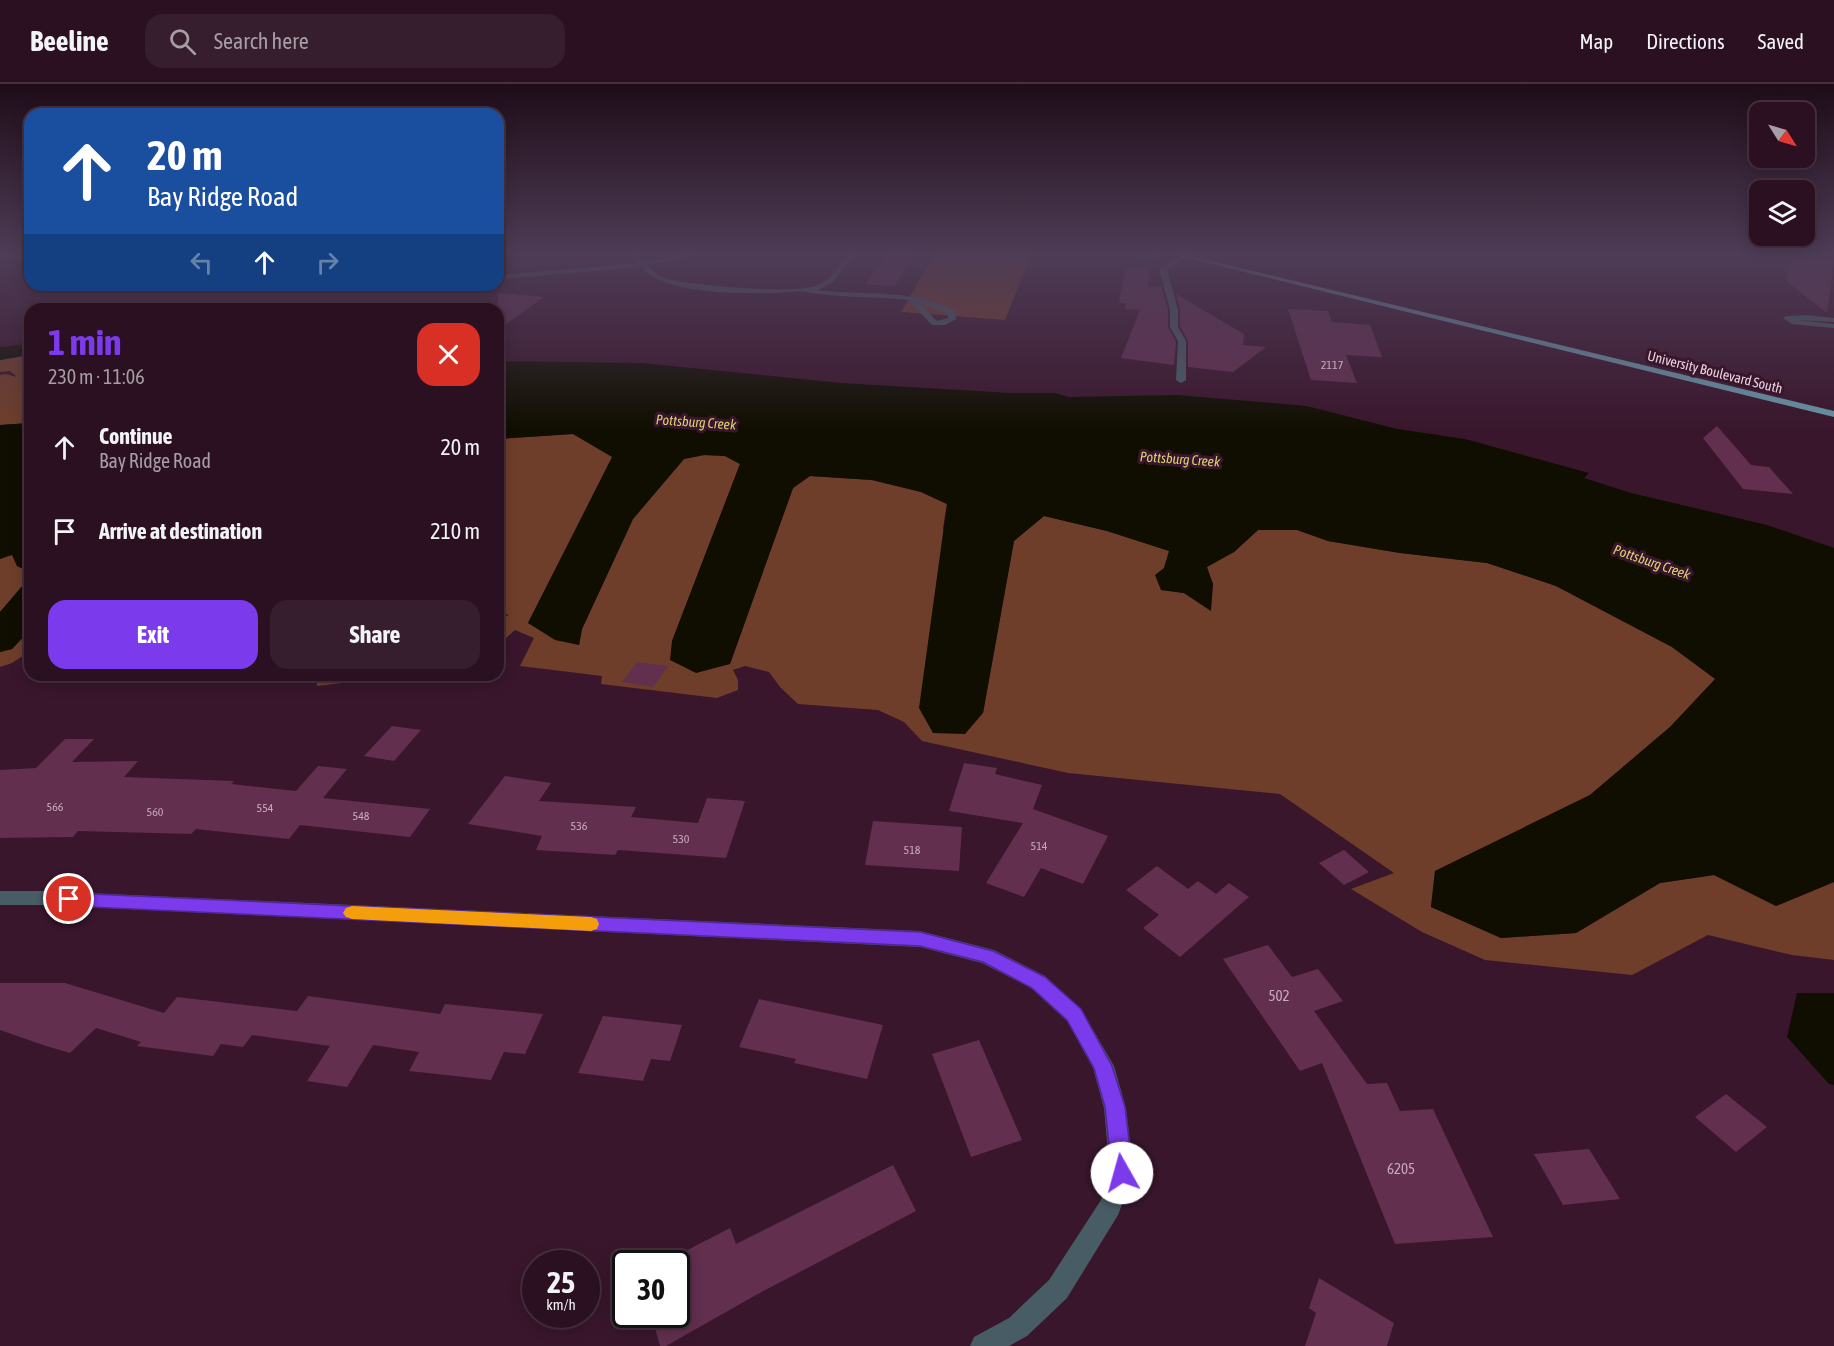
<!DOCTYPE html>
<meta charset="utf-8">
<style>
body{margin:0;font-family:"Asap Condensed",sans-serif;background:#371e2e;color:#f1f3f6;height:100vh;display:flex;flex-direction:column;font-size:22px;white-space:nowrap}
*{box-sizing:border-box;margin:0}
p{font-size:20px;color:#a69da5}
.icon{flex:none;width:33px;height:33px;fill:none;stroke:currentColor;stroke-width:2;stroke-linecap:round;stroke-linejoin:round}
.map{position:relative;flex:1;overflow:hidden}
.details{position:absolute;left:24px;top:219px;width:480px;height:378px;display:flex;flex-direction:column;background:#2b1021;border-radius:18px;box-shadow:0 3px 15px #0003,0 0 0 2px #47303f}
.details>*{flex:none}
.hud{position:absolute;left:24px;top:24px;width:480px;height:183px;border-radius:18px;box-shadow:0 3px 15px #0003,0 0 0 2px #47303f;background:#1a4fa0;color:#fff;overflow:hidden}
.needle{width:39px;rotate:127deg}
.controls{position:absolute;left:1749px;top:18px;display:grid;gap:12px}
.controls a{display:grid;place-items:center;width:66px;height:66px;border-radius:12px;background:#2b1021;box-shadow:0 3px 15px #0003,0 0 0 2px #47303f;font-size:30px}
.speed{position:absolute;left:522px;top:1166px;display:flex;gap:12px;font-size:30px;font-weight:700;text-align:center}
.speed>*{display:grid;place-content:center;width:78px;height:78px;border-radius:50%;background:#2b1021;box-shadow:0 3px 15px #0003,0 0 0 2px #47303f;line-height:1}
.speed small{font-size:15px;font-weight:400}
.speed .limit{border:3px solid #111;border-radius:9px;background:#fff;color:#111}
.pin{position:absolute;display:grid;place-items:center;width:51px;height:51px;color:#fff;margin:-26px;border:3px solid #fff;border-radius:50%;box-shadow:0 2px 6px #0007}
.me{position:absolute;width:66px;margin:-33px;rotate:353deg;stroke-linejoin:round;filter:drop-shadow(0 0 4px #0008)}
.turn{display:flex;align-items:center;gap:21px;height:126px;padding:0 24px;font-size:27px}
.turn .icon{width:78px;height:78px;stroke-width:2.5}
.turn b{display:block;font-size:42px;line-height:51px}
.lanes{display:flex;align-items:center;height:57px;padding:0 24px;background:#0003;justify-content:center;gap:30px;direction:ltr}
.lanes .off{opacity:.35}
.round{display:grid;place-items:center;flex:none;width:63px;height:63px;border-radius:18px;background:#371e2e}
.headline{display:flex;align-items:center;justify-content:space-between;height:102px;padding:0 24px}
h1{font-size:36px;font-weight:700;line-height:45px;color:#7c3aed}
.action{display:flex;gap:12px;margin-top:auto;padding:12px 24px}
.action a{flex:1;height:69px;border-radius:18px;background:#7c3aed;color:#fff;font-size:24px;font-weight:700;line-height:69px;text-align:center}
.action a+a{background:#371e2e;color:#f1f3f6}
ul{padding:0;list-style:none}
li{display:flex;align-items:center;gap:18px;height:84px;padding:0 24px}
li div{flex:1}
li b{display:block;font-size:22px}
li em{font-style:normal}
header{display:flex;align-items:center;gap:36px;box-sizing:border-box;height:84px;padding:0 30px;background:#2b1021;border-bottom:2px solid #47303f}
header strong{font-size:28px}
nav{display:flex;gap:33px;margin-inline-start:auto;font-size:21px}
.search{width:420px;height:54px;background:#371e2e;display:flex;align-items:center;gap:15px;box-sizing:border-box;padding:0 21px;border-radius:18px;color:#a69da5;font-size:22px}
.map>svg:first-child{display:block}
.green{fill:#6e3e2a}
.forest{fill:#753e25}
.water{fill:#100e00}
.building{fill:#622f4f}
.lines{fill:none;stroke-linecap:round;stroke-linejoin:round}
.minor{fill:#475c65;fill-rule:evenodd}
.major{fill:#6894a5;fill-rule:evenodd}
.route{fill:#7c3aed;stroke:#51269a;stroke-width:1.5}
.slow{fill:#f59e0b}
.labels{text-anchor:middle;stroke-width:6;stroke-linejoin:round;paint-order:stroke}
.number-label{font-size:12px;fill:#c8a9bb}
.far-street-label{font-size:14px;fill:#ead2df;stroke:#39162c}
.far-water-label{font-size:14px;font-style:italic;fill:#dad174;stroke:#39162c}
.near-number-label{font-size:15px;fill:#c8a9bb}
</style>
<header>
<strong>Beeline</strong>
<div class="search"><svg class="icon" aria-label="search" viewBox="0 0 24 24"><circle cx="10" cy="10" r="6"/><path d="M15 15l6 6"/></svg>Search here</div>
<nav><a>Map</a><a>Directions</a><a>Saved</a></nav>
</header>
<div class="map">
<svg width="1834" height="1262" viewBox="0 0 1834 1262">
<rect width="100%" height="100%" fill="#39162c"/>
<path class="green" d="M 25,270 L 30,271 L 30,339 L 0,341 L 0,291 L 6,290 L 17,293 L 10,287 L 0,288 L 0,276 Z
M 573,350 L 613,373 L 528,539 L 579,561 L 582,545 L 633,435 L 684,375 L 704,371 L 725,372 L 740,380 L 672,557 L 730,580 L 793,404 L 810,392 L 872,396 L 921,408 L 947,420 L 943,444 L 983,629 L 1014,457 L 1044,432 L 1107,447 L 1170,467 L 1164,484 L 1161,506 L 1184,509 L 1210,526 L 1213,500 L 1206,483 L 1234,468 L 1258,446 L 1297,446 L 1328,457 L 1400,469 L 1487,479 L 1556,502 L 1672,563 L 1716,595 L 1670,643 L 1590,711 L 1435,787 L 1431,823 L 1501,854 L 1576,849 L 1660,799 L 1714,791 L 1776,822 L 1834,798 L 1834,876 L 1792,871 L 1708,851 L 1632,891 L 1485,876 L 1422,848 L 1351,805 L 1394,789 L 1280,710 L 1068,689 L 922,657 L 904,638 L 878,626 L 798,620 L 780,603 L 769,588 L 745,582 L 733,586 L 738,596 L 738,606 L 717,614 L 601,600 L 602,592 L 520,582 L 534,554 L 515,546 L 498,561 L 498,536 L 509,531 L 498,528 L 498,355 Z
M 12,470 L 17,482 L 30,488 L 30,493 L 0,528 L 0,475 Z
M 30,546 L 30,567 L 12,579 L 0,583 L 0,568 L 12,565 Z
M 316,591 L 408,591 L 317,602 Z"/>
<path class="forest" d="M 935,169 L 1032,169 L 1005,236 L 901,228 Z"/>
<path class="water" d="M 30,260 L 30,271 L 0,276 L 0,263 Z
M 498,277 L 642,279 L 841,299 L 1011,309 L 1055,309 L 1069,313 L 1178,311 L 1307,322 L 1397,345 L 1465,355 L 1589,389 L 1584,394 L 1631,409 L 1767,441 L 1834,464 L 1834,798 L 1776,822 L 1714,791 L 1660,799 L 1576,849 L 1501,854 L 1431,823 L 1435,787 L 1590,711 L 1670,643 L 1715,595 L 1672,563 L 1556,502 L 1487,479 L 1400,469 L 1328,457 L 1297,446 L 1258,446 L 1234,468 L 1207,483 L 1213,500 L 1211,527 L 1184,509 L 1161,506 L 1155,491 L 1164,484 L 1169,467 L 1107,447 L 1044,432 L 1014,457 L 983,629 L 965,650 L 933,649 L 919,624 L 947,420 L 921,408 L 872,396 L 810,392 L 793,404 L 730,580 L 696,589 L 670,576 L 672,557 L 740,380 L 725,372 L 704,371 L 684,375 L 633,435 L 582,545 L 579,561 L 555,556 L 528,539 L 612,373 L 573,350 L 498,355 Z
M 30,339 L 30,488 L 17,482 L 12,471 L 0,475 L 0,341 Z
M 30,493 L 30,546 L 12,565 L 0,568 L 0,528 Z
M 1797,909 L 1834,909 L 1834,1001 L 1829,1000 L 1787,953 Z"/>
<path class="building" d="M 889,169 L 917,169 L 894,202 L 865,200 Z
M 1792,169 L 1817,172 L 1817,174 L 1834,177 L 1827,229 L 1786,197 Z
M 1125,183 L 1150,184 L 1148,203 L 1161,202 L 1168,226 L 1168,243 L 1176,258 L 1174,281 L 1121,274 L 1140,226 L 1125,225 L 1126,219 L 1119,219 Z
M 498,209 L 544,213 L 498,246 Z
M 1176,210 L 1244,250 L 1243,261 L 1266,263 L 1233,288 L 1188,283 L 1188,257 L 1180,242 L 1180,225 Z
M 1288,225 L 1328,227 L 1332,238 L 1370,241 L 1382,273 L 1346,271 L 1357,299 L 1311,296 Z
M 1717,342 L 1751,381 L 1769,383 L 1793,410 L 1743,405 L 1703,354 Z
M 637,578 L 668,582 L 653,603 L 622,598 Z
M 392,642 L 421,646 L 394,677 L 364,672 Z
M 65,655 L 94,655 L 72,678 L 138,677 L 124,693 L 234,697 L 231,700 L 296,707 L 318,682 L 347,685 L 323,714 L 430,725 L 410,753 L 300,741 L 289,755 L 196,745 L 191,750 L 78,747 L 73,753 L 0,754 L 0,686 L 36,684 Z
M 964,679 L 997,684 L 995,690 L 1042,701 L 1033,725 L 1108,752 L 1083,800 L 1041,784 L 1024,813 L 986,799 L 1023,739 L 949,727 Z
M 505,692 L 551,699 L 539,717 L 636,723 L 631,733 L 698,739 L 707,714 L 745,717 L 726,774 L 618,766 L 615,771 L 536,766 L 542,752 L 468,740 Z
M 873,737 L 962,743 L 959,787 L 865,781 Z
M 1344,766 L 1369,788 L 1344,801 L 1319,779 Z
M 1157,782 L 1188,805 L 1198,797 L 1216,810 L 1229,799 L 1249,813 L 1180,873 L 1143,844 L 1159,831 L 1126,806 Z
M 1268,861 L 1292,893 L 1318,885 L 1343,917 L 1314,927 L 1367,1000 L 1387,999 L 1400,1027 L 1433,1025 L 1493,1153 L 1395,1160 L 1322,979 L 1300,987 L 1223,875 Z
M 0,899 L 65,899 L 164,929 L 177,913 L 297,927 L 308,912 L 440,930 L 445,920 L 543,930 L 525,970 L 504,968 L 491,996 L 409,987 L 419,968 L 373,961 L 347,1003 L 307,997 L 330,962 L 252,951 L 243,963 L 221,960 L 213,972 L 137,962 L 141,958 L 96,944 L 70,969 L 46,962 L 0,946 Z
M 759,915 L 883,941 L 867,995 L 794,979 L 796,975 L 739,963 Z
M 603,932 L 682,941 L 670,977 L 651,975 L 643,997 L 578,989 Z
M 979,956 L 1022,1056 L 971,1073 L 932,970 Z
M 1726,1010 L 1767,1043 L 1736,1068 L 1695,1033 Z
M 1589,1065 L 1620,1115 L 1563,1121 L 1534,1070 Z
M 893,1081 L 916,1127 L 756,1211 L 666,1262 L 660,1262 L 651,1230 L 676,1230 L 676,1172 L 730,1144 L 736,1160 Z
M 1319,1194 L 1394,1239 L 1387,1262 L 1305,1262 L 1316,1229 L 1309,1224 Z"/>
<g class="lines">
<path class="minor" d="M 0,169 L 30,173 L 30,177 L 0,173 Z
M 629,169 L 636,169 L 644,178 L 689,169 L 703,169 L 647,182 L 661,193 L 676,197 C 704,201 797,212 820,200 C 833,194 841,180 848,169 L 855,169 L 833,198 L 818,206 C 864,212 912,204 955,227 L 956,235 L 945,241 L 932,241 L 908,216 L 902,215 C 870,213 837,213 806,208 C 796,206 784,209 774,209 C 737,209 667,211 641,183 L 498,195 L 498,191 L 637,179 ZM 918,218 L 948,230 L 948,234 L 937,237 Z
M 1123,169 L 1147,173 L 1156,169 L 1165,169 L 1148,177 Z
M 1184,170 L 1186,173 L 1167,185 L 1178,226 L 1178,243 L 1186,257 L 1186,296 L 1181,299 L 1176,296 L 1178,257 L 1170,243 L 1170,226 L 1159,184 Z
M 1807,231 L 1834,234 L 1834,238 L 1796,236 L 1834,240 L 1834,244 L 1792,240 L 1783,234 L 1787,232 Z
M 0,807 L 45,807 L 920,847 L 994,866 L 1045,892 L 1081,925 L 1114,982 L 1126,1024 L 1134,1089 L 1118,1131 L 1067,1214 L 1027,1252 L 1009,1262 L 970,1262 L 974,1253 L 1009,1234 L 1049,1196 L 1101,1116 L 1110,1089 L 1104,1024 L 1093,984 L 1067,937 L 1031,904 L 982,879 L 920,863 L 45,821 L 0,821 Z"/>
<path class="major" d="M 1167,169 L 1179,169 L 1834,327 L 1834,333 Z"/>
</g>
<linearGradient id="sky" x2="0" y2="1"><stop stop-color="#1f0c18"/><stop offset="0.49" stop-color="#4e3c56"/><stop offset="1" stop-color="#4e3c56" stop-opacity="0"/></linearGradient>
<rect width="1834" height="346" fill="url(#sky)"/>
<path class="route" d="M 69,809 L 920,848 L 993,867 L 1045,893 L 1081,925 L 1112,982 L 1125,1023 L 1133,1089 L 1130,1096 L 1122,1099 L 1115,1096 L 1112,1089 L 1105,1023 L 1094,984 L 1067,936 L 1032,904 L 983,878 L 920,862 L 69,822 L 63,820 L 60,815 L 63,811 Z"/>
<path class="slow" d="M 352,822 L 591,833 L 597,835 L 599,840 L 597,845 L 591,847 L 352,835 L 346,833 L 343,829 L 346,824 Z"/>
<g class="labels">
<g class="number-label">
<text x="1332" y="285">2117</text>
<text x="55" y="727">566</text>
<text x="265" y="728">554</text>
<text x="155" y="732">560</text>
<text x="361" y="736">548</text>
<text x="579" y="746">536</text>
<text x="681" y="759">530</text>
<text x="1039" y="766">514</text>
<text x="912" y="770">518</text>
</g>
<g class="far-street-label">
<text transform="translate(1715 288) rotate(14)" y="5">University Boulevard South</text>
</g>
<g class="far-water-label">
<text transform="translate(696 338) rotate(4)" y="5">Pottsburg Creek</text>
<text transform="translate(1180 375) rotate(4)" y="5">Pottsburg Creek</text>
<text transform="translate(1652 478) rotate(19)" y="5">Pottsburg Creek</text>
</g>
<g class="near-number-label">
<text x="1279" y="917">502</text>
<text x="1401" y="1090">6205</text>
</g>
</g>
</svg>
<div class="controls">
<a><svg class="needle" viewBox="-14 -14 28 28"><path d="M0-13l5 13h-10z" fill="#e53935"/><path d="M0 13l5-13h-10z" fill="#a69da5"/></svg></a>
<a><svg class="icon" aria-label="layers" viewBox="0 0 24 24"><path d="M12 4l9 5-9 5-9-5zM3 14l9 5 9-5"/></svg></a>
</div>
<div class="speed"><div>25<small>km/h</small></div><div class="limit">30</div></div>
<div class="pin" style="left:69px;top:815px;background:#d93025"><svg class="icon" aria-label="arrive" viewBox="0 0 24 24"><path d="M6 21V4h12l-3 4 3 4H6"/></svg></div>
<svg class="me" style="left:1122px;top:1089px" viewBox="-20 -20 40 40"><circle r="19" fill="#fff"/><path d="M0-13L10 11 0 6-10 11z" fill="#7c3aed"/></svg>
<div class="hud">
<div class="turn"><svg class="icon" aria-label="ahead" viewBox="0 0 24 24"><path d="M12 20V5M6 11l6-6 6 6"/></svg><div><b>20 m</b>Bay Ridge Road</div></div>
<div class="lanes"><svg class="icon off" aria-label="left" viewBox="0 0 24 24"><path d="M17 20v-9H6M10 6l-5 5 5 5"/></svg><svg class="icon" aria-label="ahead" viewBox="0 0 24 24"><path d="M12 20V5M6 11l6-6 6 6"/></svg><svg class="icon off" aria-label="right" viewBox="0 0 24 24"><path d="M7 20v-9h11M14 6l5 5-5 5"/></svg></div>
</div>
<section class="details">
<div class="headline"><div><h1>1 min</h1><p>230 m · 11:06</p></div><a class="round" style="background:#d93025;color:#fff"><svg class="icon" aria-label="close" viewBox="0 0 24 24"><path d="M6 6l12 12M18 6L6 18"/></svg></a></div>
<ul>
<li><svg class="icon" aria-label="ahead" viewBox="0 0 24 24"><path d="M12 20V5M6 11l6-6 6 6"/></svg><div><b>Continue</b><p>Bay Ridge Road</p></div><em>20 m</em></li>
<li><svg class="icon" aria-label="arrive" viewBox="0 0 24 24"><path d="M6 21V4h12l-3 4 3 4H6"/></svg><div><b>Arrive at destination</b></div><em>210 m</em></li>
</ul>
<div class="action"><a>Exit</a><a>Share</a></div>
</section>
</div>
